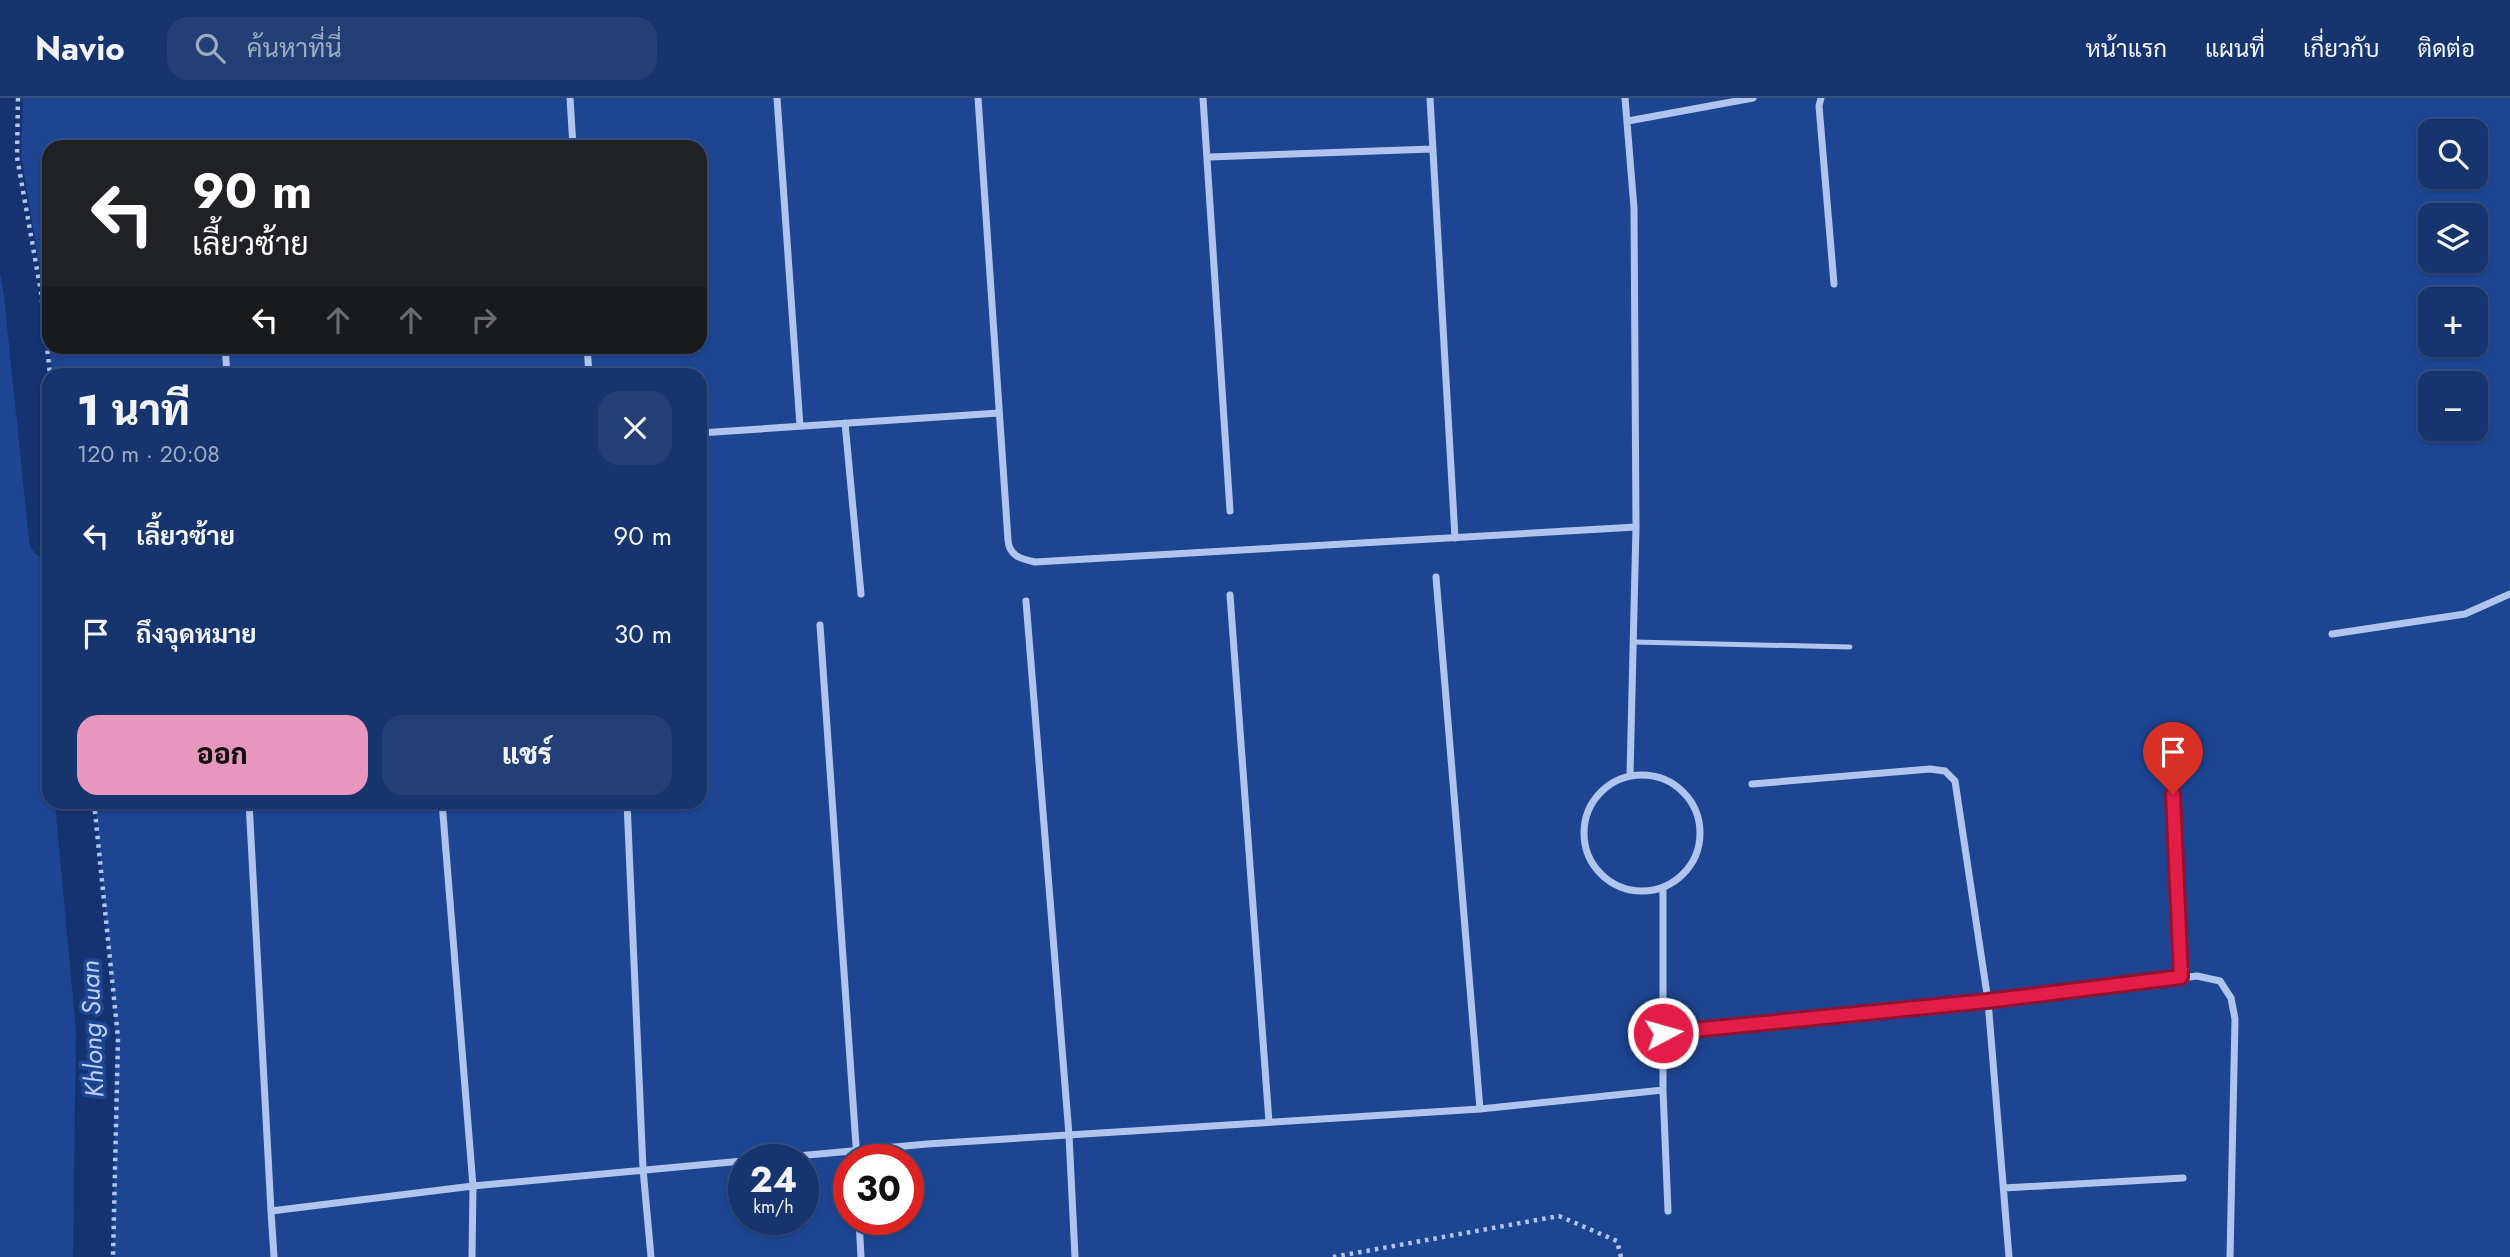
<!DOCTYPE html>
<html lang="th">
<meta charset="utf-8">
<style>
body{margin:0;font-family:Jost,Sarabun,sans-serif;background:#233f76;color:#f1f3f6;height:100vh;display:flex;flex-direction:column;font-size:26px;white-space:nowrap}
*{box-sizing:border-box;margin:0}
p{font-size:23px;color:#9eaac2}
.icon{flex:none;width:38px;height:38px;fill:none;stroke:currentColor;stroke-width:2;stroke-linecap:round;stroke-linejoin:round}
.map{position:relative;flex:1;overflow:hidden}
.side{position:absolute;left:42px;top:270px;width:665px;height:441px;display:flex;flex-direction:column;background:#16346e;border-radius:21px;box-shadow:0 2px 5px #0004,0 0 0 2px #354f81}
.side>*{flex:none}
.banner{position:absolute;left:42px;top:42px;width:665px;height:214px;border-radius:21px;box-shadow:0 2px 5px #0004,0 0 0 2px #354f81;background:#202124;color:#fff;overflow:hidden}
.fabs{position:absolute;left:2418px;top:21px;display:grid;gap:14px}
.fabs a{display:grid;place-items:center;width:70px;height:70px;border-radius:14px;background:#16346e;box-shadow:0 2px 5px #0004,0 0 0 2px #354f81;font-size:35px}
.speed{position:absolute;left:728px;top:1046px;display:flex;gap:14px;font-size:35px;font-weight:700;text-align:center}
.speed>*{display:grid;place-content:center;width:91px;height:91px;border-radius:50%;background:#16346e;box-shadow:0 2px 5px #0004,0 0 0 2px #354f81;line-height:1}
.speed small{font-size:18px;font-weight:400}
.speed .limit{border:10px solid #d22;background:#fff;color:#111}
.pin{position:absolute;display:grid;place-items:center;width:60px;height:60px;color:#fff;margin:-72px -30px;border-radius:50% 50% 50% 0;rotate:-45deg;box-shadow:0 0 7px #0007}
.pin .icon{rotate:45deg}
.me{position:absolute;width:77px;margin:-38px;rotate:84deg;stroke-linejoin:round;filter:drop-shadow(0 0 5px #0008)}
.turn{display:flex;align-items:center;gap:24px;height:147px;padding:0 35px;font-size:32px}
.turn .icon{width:91px;height:91px;stroke-width:2.5}
.turn b{display:block;font-size:49px;line-height:60px}
.lanes{display:flex;align-items:center;height:66px;padding:0 35px;background:#0003;justify-content:center;gap:35px;direction:ltr}
.lanes .off{opacity:.35}
.round{display:grid;place-items:center;flex:none;width:74px;height:74px;border-radius:21px;background:#233f76}
.overview{display:flex;align-items:center;justify-content:space-between;height:119px;padding:0 35px}
h1{font-size:42px;font-weight:800;line-height:52px}
.action{display:flex;gap:14px;margin-top:auto;padding:14px 35px}
.action a{flex:1;height:80px;border-radius:21px;background:#e797bd;color:#111;font-size:28px;font-weight:800;line-height:80px;text-align:center}
.action a+a{background:#233f76;color:#f1f3f6}
ul{padding:0;list-style:none}
li{display:flex;align-items:center;gap:21px;height:98px;padding:0 35px}
li div{flex:1}
li b{display:block;font-size:26px}
li em{font-style:normal}
header{display:flex;align-items:center;gap:42px;box-sizing:border-box;height:98px;padding:0 35px;background:#16346e;border-bottom:2px solid #354f81}
header strong{font-size:33px}
nav{display:flex;gap:38px;margin-inline-start:auto;font-size:24px}
.search{width:490px;height:63px;background:#233f76;display:flex;align-items:center;gap:18px;box-sizing:border-box;padding:0 24px;border-radius:21px;color:#9eaac2;font-size:26px}
.map>svg:first-child{display:block}
.lines{fill:none;stroke-linecap:round;stroke-linejoin:round}
.canal{stroke:#153271;stroke-width:40}
.path{stroke:#b0c5ee;stroke-width:4.5;stroke-dasharray:3.5 5;stroke-linecap:butt}
.service{stroke:#b0c5ee;stroke-width:5}
.minor{stroke:#b0c5ee;stroke-width:7}
.route-casing{stroke:#92132f;stroke-width:18}
.route{stroke:#e11d48;stroke-width:12}
.labels{text-anchor:middle;stroke-width:7;stroke-linejoin:round;paint-order:stroke}
.water-label{font-size:26px;font-style:italic;fill:#bcd0f5;stroke:#1e4592}
</style>
<header>
<strong>Navio</strong>
<div class="search"><svg class="icon" aria-label="search" viewBox="0 0 24 24"><circle cx="10" cy="10" r="6"/><path d="M15 15l6 6"/></svg>ค้นหาที่นี่</div>
<nav><a>หน้าแรก</a><a>แผนที่</a><a>เกี่ยวกับ</a><a>ติดต่อ</a></nav>
</header>
<div class="map">
<svg width="2510" height="1159" viewBox="0 0 2510 1159">
<rect width="100%" height="100%" fill="#1e4592"/>
<g class="lines">
<path class="canal" d="M 3,0 L 1,59 L 24,197 L 49,441
M 75,704 L 96,932 L 93,1159"/>
<path class="path" d="M 18,0 L 17,59 L 41,194 L 50,276
M 94,704 L 118,940 L 113,1159
M 1333,1159 L 1559,1118 L 1617,1143 L 1621,1159"/>
<path class="service" d="M 1634,544 L 1850,549"/>
<path class="minor" d="M 570,0 L 573,49
M 777,0 L 800,328
M 978,0 L 1008,442 C 1009,458 1021,461 1035,464 L 1636,429
M 1203,0 L 1230,413
M 1430,0 L 1455,440
M 1625,0 L 1634,110 L 1636,429 L 1630,677
M 1821,0 L 1819,8 L 1834,186
M 1628,23 L 1753,0
M 1209,59 L 1432,51
M 225,248 L 227,276
M 587,248 L 589,276
M 845,325 L 861,496
M 700,335 L 999,315
M 1436,479 L 1480,1011
M 1230,497 L 1269,1024
M 1026,503 L 1069,1037 L 1075,1159
M 820,527 L 857,1062
M 2332,536 L 2465,516 L 2510,496
M 2171,644 L 2181,879
M1584 735a58 58 0 1 1 116 0a58 58 0 1 1-116 0Z
M 1752,686 L 1930,671 L 1945,673 L 1955,683 L 1988,903 L 2009,1159
M 249,704 L 271,1113
M 442,704 L 473,1088 L 472,1159
M 627,704 L 643,1071 L 651,1159
M 1663,935 L 1988,903 L 2197,878 L 2220,883 L 2231,900 L 2235,921 L 2230,1159
M 1663,992 L 1668,1113
M 2004,1090 L 2183,1080
M 859,1122 L 861,1159
M 274,1159 L 271,1113 L 473,1088 L 927,1046 L 1480,1011 L 1663,992 L 1663,790"/>
</g>
<g class="lines">
<g class="route-casing">
<path id="route" d="M 1663,935 L 1987,903 L 2181,879 L 2173,696"/>
</g>
<use href="#route" class="route"/>
</g>
<g class="labels">
<g class="water-label">
<text transform="translate(92 931) rotate(-92)" y="9">Khlong Suan</text>
</g>
</g>
</svg>
<div class="fabs">
<a><svg class="icon" aria-label="search" viewBox="0 0 24 24"><circle cx="10" cy="10" r="6"/><path d="M15 15l6 6"/></svg></a>
<a><svg class="icon" aria-label="layers" viewBox="0 0 24 24"><path d="M12 4l9 5-9 5-9-5zM3 14l9 5 9-5"/></svg></a>
<a>+</a>
<a>−</a>
</div>
<div class="speed"><div>24<small>km/h</small></div><div class="limit">30</div></div>
<div class="pin" style="left:2173px;top:696px;background:#d93025"><svg class="icon" aria-label="arrive" viewBox="0 0 24 24"><path d="M6 21V4h12l-3 4 3 4H6"/></svg></div>
<svg class="me" style="left:1663px;top:935px" viewBox="-20 -20 40 40"><circle r="17" fill="#e11d48" stroke="#fff" stroke-width="3"/><path d="M0-11L8 9 0 5-8 9z" fill="#fff"/></svg>
<div class="banner">
<div class="turn"><svg class="icon" aria-label="left" viewBox="0 0 24 24"><path d="M17 20v-9H6M10 6l-5 5 5 5"/></svg><div><b>90 m</b>เลี้ยวซ้าย</div></div>
<div class="lanes"><svg class="icon" aria-label="left" viewBox="0 0 24 24"><path d="M17 20v-9H6M10 6l-5 5 5 5"/></svg><svg class="icon off" aria-label="ahead" viewBox="0 0 24 24"><path d="M12 20V5M6 11l6-6 6 6"/></svg><svg class="icon off" aria-label="ahead" viewBox="0 0 24 24"><path d="M12 20V5M6 11l6-6 6 6"/></svg><svg class="icon off" aria-label="right" viewBox="0 0 24 24"><path d="M7 20v-9h11M14 6l5 5-5 5"/></svg></div>
</div>
<section class="side">
<div class="overview"><div><h1>1 นาที</h1><p>120 m · 20:08</p></div><a class="round"><svg class="icon" aria-label="close" viewBox="0 0 24 24"><path d="M6 6l12 12M18 6L6 18"/></svg></a></div>
<ul>
<li><svg class="icon" aria-label="left" viewBox="0 0 24 24"><path d="M17 20v-9H6M10 6l-5 5 5 5"/></svg><div><b>เลี้ยวซ้าย</b></div><em>90 m</em></li>
<li><svg class="icon" aria-label="arrive" viewBox="0 0 24 24"><path d="M6 21V4h12l-3 4 3 4H6"/></svg><div><b>ถึงจุดหมาย</b></div><em>30 m</em></li>
</ul>
<div class="action"><a>ออก</a><a>แชร์</a></div>
</section>
</div>
